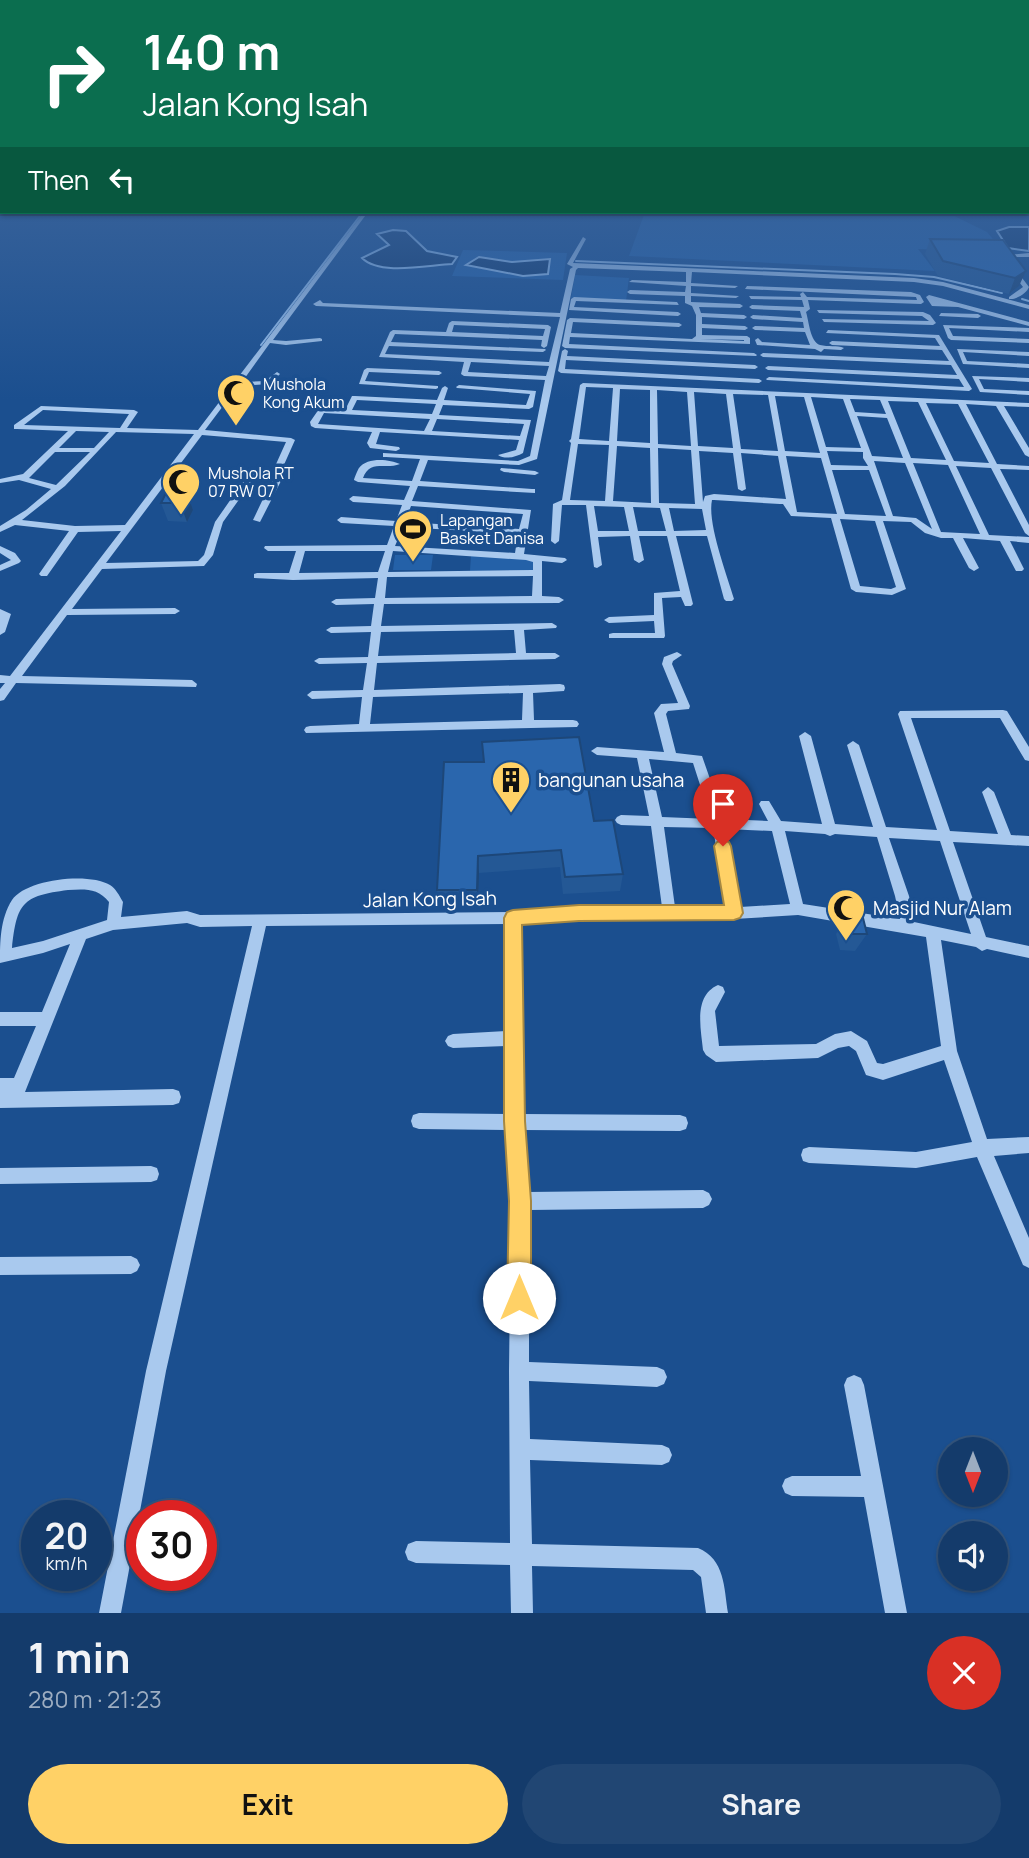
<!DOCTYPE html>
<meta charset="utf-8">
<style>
body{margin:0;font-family:Manrope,sans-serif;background:#214673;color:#f1f3f6;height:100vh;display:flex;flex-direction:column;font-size:26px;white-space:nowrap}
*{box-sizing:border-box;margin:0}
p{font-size:23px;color:#9dadc1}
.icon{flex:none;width:38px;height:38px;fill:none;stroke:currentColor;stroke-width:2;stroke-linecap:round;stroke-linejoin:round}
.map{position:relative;height:1613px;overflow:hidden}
.drawer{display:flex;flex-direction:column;background:#143b6b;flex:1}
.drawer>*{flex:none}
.hud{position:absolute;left:0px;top:0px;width:1029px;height:214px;box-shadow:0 2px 5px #0004,0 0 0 2px #33557e;background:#0b6e4f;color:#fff;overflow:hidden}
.needle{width:46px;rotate:180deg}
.buttons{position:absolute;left:938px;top:1437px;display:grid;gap:14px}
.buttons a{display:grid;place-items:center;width:70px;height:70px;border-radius:50%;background:#143b6b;box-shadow:0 2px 5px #0004,0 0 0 2px #33557e;font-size:35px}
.speed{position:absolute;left:21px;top:1500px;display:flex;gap:14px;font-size:35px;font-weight:700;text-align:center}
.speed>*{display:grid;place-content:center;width:91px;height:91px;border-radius:50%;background:#143b6b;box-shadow:0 2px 5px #0004,0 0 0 2px #33557e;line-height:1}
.speed small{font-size:18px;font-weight:400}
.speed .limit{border:10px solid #d22;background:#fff;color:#111}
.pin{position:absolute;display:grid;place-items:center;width:60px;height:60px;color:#fff;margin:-72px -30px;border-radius:50% 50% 50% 0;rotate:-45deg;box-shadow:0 0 7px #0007}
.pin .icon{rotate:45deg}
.me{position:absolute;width:77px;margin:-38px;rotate:0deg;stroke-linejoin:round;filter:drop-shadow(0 0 5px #0008)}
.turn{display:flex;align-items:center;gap:24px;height:147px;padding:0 28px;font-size:32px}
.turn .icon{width:91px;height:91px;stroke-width:2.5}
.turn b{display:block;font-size:49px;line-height:60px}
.then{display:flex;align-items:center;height:66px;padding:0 28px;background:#0003;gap:14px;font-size:26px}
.round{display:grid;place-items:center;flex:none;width:74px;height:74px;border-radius:37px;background:#214673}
.head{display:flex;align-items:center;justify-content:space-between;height:119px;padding:0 28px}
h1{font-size:42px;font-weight:700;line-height:52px}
.button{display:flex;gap:14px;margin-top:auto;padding:14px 28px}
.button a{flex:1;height:80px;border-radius:42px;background:#ffd166;color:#111;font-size:28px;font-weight:700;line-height:80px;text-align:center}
.button a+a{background:#214673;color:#f1f3f6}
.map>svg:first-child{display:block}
.green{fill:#2461a8}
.water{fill:#123a6d;stroke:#9cc4f0;stroke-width:2}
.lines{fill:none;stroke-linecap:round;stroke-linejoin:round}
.stream{stroke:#9cc4f0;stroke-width:2}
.minor{fill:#a9c9ee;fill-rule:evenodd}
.wall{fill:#245895}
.shaded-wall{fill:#1d4779}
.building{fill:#2a66ad;stroke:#1d4779;stroke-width:2}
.route{fill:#ffd166;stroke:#a68842;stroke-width:2}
.labels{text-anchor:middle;stroke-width:7;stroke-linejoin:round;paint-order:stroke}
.far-poi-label{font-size:16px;fill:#fff;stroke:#1b4f8f;text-anchor:start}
.poi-label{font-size:19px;fill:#fff;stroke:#1b4f8f;text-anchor:start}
.street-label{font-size:19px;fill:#fff;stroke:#1b4f8f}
</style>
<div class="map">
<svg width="1029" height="1613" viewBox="0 0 1029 1613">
<rect width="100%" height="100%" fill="#1b4f8f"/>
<path class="green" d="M 645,212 L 946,212 L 987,232 L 1004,252 L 918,249 L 935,271 L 629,256 Z
M 463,250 L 567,253 L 563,280 L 452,276 Z
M 575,275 L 629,278 L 626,301 L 571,298 Z
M 395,555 L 433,555 L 431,570 L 393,570 Z
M 471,555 L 532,560 L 535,565 L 533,570 L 470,571 Z"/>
<path class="water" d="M 1009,227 L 1029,227 L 1029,251 L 1008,248 L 997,231 Z
M 393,230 L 406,231 L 427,251 L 457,257 L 452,264 C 428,265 380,276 362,258 L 389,245 L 377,234 Z
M 479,257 L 512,262 L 550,259 L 548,274 L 523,276 L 466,265 Z"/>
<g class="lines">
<path class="stream" d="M 576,261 L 895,274 L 934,277 L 1002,293
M 1022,299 L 1029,301
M 261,345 L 363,212"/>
<path class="minor" d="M 364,212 L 368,212 L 273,340 L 286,341 L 320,338 L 322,339 L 322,341 L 286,345 L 270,343 L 242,382 L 265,381 L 277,372 L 280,374 L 279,375 L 269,384 L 238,386 L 205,430 L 291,438 L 295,440 L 279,476 L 282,479 L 260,522 L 253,520 L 273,478 L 257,477 L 253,480 L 223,522 L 213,555 L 204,566 L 102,569 L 72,609 L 175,608 L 180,611 L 175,614 L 67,615 L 22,676 L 192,680 L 197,684 L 196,687 L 16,683 L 4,700 L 0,701 L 0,689 L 5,683 L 0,683 L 0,675 L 10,676 L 121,531 L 78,532 L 47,576 L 41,576 L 39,574 L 69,531 L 15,525 L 0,532 L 0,526 L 26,510 L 51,489 L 19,480 L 0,483 L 0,479 L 23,474 L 68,431 L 17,429 L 14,429 L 14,425 L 41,406 L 134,410 L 138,412 L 127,428 L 198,430 ZM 43,410 L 129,414 L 120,428 L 24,425 ZM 76,431 L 109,432 L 94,448 L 59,448 ZM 116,432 L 194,434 L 125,525 L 75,526 L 22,520 L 65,486 ZM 202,435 L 286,442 L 272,473 L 255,473 L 247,476 L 215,522 L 204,555 L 198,561 L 106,563 ZM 55,452 L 90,452 L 56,485 L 29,478 Z
M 583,237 L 586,239 L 573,263 L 914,278 L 943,282 L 1029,305 L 1029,309 L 943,286 L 914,282 L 692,272 L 691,283 L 738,286 L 735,288 L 691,286 L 691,293 L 739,296 L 736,298 L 691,296 L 691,302 L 740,304 L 743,306 L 740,308 L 699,307 L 701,313 L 744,315 L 747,317 L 744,319 L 702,317 L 702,324 L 745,326 L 748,328 L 745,330 L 702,328 L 702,335 L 747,336 L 750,338 L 750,344 L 570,337 L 569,344 L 754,353 L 757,355 L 756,356 L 565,348 L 562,346 L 567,320 L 570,318 L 679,323 L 682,325 L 679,327 L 573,322 L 571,333 L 692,339 L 696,336 L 696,315 L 692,306 L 685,303 L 685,296 L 630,294 L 627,292 L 630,290 L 685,292 L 686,286 L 629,282 L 632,280 L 686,282 L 686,272 L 578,268 L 576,270 L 537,459 L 519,465 L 428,460 L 420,481 L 532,489 L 535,489 L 535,493 L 418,486 L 412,501 L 531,510 L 524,554 L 565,558 L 567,560 L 562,563 L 542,561 L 542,596 L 559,597 L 564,600 L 559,603 L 384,604 L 381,626 L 552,623 L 557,626 L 556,628 L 524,630 L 526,653 L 555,653 L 560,656 L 555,659 L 377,663 L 374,690 L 560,684 L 564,685 L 565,688 L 564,691 L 533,693 L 534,720 L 573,720 L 577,721 L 579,724 L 577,727 L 306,733 L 304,730 L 306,727 L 310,726 L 359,724 L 362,697 L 312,699 L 307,695 L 312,691 L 363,690 L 367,663 L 319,664 L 314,661 L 319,658 L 368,657 L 371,632 L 331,633 L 326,630 L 331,627 L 371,626 L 374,604 L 336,605 L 331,602 L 336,599 L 375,598 L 378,578 L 293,580 L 254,578 L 254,574 L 257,573 L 289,573 L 296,551 L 268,551 L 264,548 L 265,546 L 387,545 L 394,526 L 341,523 L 337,520 L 341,517 L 396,521 L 402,505 L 353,502 L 349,499 L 353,496 L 404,500 L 410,486 L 358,482 L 354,480 C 354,479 358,469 359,468 C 367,457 389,459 400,464 C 386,470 370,459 363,478 L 412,481 L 420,459 L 386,457 L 383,457 L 383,453 L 518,461 L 530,456 L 545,380 L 464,376 L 461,374 L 464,362 L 379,357 L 390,332 L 393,330 L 446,332 L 449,323 L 452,321 L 548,325 L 551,327 L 547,346 L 544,348 L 541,346 L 542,340 L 395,334 L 391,342 L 545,349 L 546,350 L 543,352 L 389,346 L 385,354 L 549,362 L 560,317 L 316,306 L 313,304 L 320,300 L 323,303 L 560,313 L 570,269 L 573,267 L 567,264 ZM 454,325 L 545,329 L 543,336 L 452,332 ZM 700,339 L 744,340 L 744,341 ZM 471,362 L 549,366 L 546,376 L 468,372 ZM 411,506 L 523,514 L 519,529 L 405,522 ZM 403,527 L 518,534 L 515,553 L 395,546 ZM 305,551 L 385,551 L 378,572 L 299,573 ZM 393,551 L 526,560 L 533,562 L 533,570 L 388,572 ZM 533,576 L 532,596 L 385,598 L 387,577 ZM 514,630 L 516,653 L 378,656 L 381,632 ZM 523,693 L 522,720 L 370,724 L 373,697 Z
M 1029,253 L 1029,257 L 1006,257 L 1029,287 C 1027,293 1016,300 1009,299 L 1009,297 L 1023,287 L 999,256 Z
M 747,286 L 911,292 L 920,295 L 924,302 L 921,304 L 808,300 L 810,309 L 806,312 C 809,321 810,342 820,345 C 828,347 837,345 844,348 L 841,350 L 824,349 L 821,352 L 815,349 L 757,345 L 755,340 L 758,338 L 762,342 L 810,345 L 805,332 L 755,330 L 752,328 L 755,326 L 804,328 L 803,322 L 753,319 L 750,317 L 753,315 L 802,318 L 800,311 L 752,309 L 749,307 L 752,305 L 804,307 L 802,300 L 751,299 L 749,296 L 801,297 L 800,294 L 803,292 L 807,297 L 917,300 L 916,297 L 745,289 Z
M 929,295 L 1029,322 L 1029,326 L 958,307 L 932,306 L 926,297 Z
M 574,297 L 677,302 L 679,305 L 576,301 L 574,307 L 678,312 L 681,314 L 678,316 L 569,310 L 571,299 Z
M 817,310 L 923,312 L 930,315 L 936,323 L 933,325 L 824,322 L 822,319 L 929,321 L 922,316 L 819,313 Z
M 941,313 L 978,314 L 981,316 L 978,318 L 939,316 Z
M 943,325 L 1029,328 L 1029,332 L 949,328 L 953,336 L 1029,339 L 1029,343 L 951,340 L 948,338 Z
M 828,330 L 939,335 L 972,389 L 969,391 L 767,380 L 766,379 L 769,377 L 964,387 L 959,379 L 768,370 L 765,368 L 768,366 L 957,375 L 951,365 L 763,357 L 760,355 L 763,353 L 949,361 L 942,350 L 832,345 L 829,343 L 832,341 L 940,346 L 935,338 L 826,333 Z
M 565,349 L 568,351 L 567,356 L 755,365 L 758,367 L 755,369 L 566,360 L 565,369 L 759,379 L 762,381 L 759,383 L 561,373 L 558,371 L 562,351 Z
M 957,349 L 1029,352 L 1029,356 L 963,352 L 967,361 L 1029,364 L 1029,368 L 963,364 Z
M 367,368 L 439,371 L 442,373 L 439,375 L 369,372 L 365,381 L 438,386 L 438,388 L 436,389 L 359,384 L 364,370 Z
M 972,376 L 1029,378 L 1029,382 L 979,379 L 984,389 L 1029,391 L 1029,395 L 980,392 Z
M 583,383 L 1029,403 L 1029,407 L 1004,406 L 1029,448 L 1029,457 L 1025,455 L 996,406 L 966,404 L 997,464 L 1029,466 L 1029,470 L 1000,469 L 1029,525 L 1029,536 L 1025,533 L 991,468 L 956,466 L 989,535 L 1029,537 L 1029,543 L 1010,541 L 1024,569 L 1022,571 L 1016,571 L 1000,541 L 963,538 L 979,568 L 974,571 L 969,568 L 953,538 L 941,538 L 925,533 L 911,522 L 883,521 L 906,589 L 892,595 L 856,592 L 851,589 L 831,518 L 791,516 L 783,504 L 780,504 L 714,500 L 712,500 C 707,523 727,575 734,599 L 732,601 L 726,601 L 724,599 L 707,536 L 676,536 L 693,604 L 691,606 L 685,606 L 681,597 L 662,598 L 665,636 L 664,638 L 609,638 L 609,634 L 613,633 L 655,633 L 654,621 L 609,623 L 604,620 L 609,617 L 654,615 L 654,593 L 680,591 L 667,536 L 639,536 L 644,560 L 639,563 L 634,560 L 630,536 L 598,537 L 602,565 L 597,568 L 594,567 L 586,505 L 562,505 L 559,541 L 555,544 L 551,541 L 553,504 L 562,500 L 571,443 L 569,441 L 571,439 L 580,385 ZM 586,387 L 613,388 L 609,441 L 579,439 ZM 620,389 L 650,390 L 650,443 L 617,441 ZM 657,390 L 687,392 L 691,446 L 658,444 ZM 694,392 L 726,394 L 733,448 L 698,446 ZM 733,394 L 768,395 L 778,451 L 741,449 ZM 775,396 L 804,397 L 820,453 L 785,451 ZM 811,397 L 843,399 L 861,448 L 826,447 ZM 850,399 L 880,400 L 886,414 L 855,412 ZM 888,401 L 918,402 L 946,460 L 911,458 ZM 926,403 L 958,404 L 989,463 L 954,461 ZM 857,416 L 887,418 L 903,458 L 872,456 ZM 578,444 L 609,445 L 605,501 L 570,500 ZM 617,446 L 650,448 L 651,503 L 613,501 ZM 658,448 L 691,450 L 695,504 L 659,503 ZM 699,451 L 733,453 L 738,489 L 742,491 L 746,489 L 741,453 L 778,456 L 786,499 L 714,494 L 705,496 L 703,502 ZM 827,451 L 863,452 L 863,458 L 868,466 L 831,465 ZM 786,456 L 821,458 L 837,514 L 797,512 ZM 874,461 L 905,463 L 932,529 L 916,518 L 893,516 ZM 913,463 L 948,465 L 980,534 L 941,532 ZM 832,470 L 869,470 L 886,516 L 845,514 ZM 594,506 L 624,507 L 629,531 L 598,531 ZM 633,507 L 660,508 L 666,531 L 638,531 ZM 669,508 L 702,509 L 706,530 L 674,531 ZM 840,519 L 875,521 L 896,587 L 891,589 L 860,586 Z
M 459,385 L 536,391 L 533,407 L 529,409 L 443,405 L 439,415 L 531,420 L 523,453 C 516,457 505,460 498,455 L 516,450 L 519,440 L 380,432 L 376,444 L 399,447 L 400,449 L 396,451 L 370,448 L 367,443 L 372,432 L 315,428 L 311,426 L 310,422 L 319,409 L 345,410 L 352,396 L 355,396 L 437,400 L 442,388 L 445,386 L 448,388 L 444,400 L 526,405 L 530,394 L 457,388 L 456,387 ZM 357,400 L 436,404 L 432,414 L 352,410 ZM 324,413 L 430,419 L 424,431 L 318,424 ZM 437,419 L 524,424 L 520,436 L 432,431 Z
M 501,468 L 535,471 L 539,473 L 535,475 L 504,472 L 500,470 Z
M 0,546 L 15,553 L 21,561 L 19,563 L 0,571 L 0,565 L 11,560 L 0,553 Z
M 0,609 L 11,614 L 5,632 L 0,635 Z
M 677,652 L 682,655 L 673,661 L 672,664 L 690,706 L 689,709 L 668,711 L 666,714 L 676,753 L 702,756 L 724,819 L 768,821 L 759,804 L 761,801 L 769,801 L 781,821 L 822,824 L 799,736 L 805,732 L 811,736 L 835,824 L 873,827 L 847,745 L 853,741 L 859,745 L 886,827 L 937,830 L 898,714 L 900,711 L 1003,710 L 1007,711 L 1029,747 L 1029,761 L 1025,760 L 1000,718 L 911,718 L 950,831 L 998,834 L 982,792 L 988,787 L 994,792 L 1011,835 L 1029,836 L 1029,846 L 953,842 L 986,937 L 1029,946 L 1029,958 L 987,949 L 982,951 L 976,947 L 941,940 L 957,1051 L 987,1139 L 1029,1137 L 1029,1153 L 994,1156 L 1029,1238 L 1029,1268 L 1023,1265 L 977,1157 L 916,1168 L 809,1163 L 803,1161 L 801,1155 L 803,1149 L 809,1147 L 916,1152 L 972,1142 L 944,1060 L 883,1080 L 866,1075 L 856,1051 L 849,1046 L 838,1048 L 818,1058 L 716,1062 L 706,1055 L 703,1050 C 701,1029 693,996 718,985 L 723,987 L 725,992 L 715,1011 L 719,1046 L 816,1044 L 835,1034 L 851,1031 L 867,1041 L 877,1063 L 883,1064 L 941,1046 L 926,937 L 798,915 L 734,919 L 579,919 L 520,923 L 522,1114 L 680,1115 L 686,1117 L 688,1123 L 686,1129 L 680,1131 L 523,1130 L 528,1192 L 703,1190 L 709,1193 L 712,1199 L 709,1205 L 703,1208 L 529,1210 L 529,1362 L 657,1367 L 664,1370 L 667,1377 L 664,1384 L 657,1387 L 529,1381 L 530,1439 L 662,1445 L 669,1448 L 672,1455 L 669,1462 L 662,1465 L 530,1460 L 532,1544 L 698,1548 C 725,1559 724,1588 728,1613 L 706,1613 L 701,1577 L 693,1570 L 532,1566 L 533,1613 L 511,1613 L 510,1565 L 416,1563 L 408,1560 L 405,1552 L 408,1544 L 416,1541 L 510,1543 L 509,1371 L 511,1201 L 506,1130 L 419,1129 L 413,1127 L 411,1121 L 413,1115 L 419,1113 L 506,1114 L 506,1046 L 453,1048 L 448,1046 L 445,1041 L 448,1036 L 453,1034 L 506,1031 L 506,924 L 266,926 L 166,1371 L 121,1613 L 99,1613 L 146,1371 L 252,926 L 200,927 L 187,923 L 113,930 L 86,939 L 25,1092 L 173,1089 L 179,1091 L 181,1097 L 179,1103 L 173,1105 L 0,1108 L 0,1078 L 14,1078 L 36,1026 L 0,1026 L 0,1012 L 42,1012 L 70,944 L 43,953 L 0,963 C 0,942 0,919 12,900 C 26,879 89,872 110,885 C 116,889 119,895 123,902 L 121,917 L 187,911 L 200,915 L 513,912 L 579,907 L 662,907 L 651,826 L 621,825 L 617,823 L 615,820 L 617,817 L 621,815 L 649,816 L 637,758 L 597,755 L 591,751 L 597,747 L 664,752 L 654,713 L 661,704 L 678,703 L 662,664 L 664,657 ZM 649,759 L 693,763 L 711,819 L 662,817 ZM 664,827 L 713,828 L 726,907 L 675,907 ZM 726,829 L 772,831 L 790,904 L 740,907 ZM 785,831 L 825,834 L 830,836 L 835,834 L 877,837 L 895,896 L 900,919 L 803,904 ZM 889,838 L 940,841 L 971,934 L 914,922 L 909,896 ZM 68,890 C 85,889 98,888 109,902 L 107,920 L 43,941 L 12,948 C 17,903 22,896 68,890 Z
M 151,1166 L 157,1168 L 159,1174 L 157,1180 L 151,1182 L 0,1184 L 0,1168 Z
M 131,1256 L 137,1259 L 140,1265 L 137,1271 L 131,1274 L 0,1275 L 0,1257 Z
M 854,1375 L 861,1378 L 864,1385 L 907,1613 L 885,1613 L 864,1497 L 792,1496 L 785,1493 L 782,1486 L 785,1479 L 792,1476 L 861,1476 L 844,1385 L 847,1378 Z"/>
</g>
<path class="wall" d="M 930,239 L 1003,240 L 1019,286 L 1009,294 L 938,276 L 925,254 Z
M 187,492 L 193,510 L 187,522 L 168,521 L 161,503 Z
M 444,762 L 594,821 L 623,874 L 620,891 L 563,894 L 560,867 L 479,873 L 478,906 L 439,907 L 437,890 Z
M 847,917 L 867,934 L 855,951 L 840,950 L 836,934 Z"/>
<path class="shaded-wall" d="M 1026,271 L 1019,286 L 1009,294 L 1015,278 Z
M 187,492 L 193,510 L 187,522 L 180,503 Z
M 478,856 L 479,873 L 478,906 L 477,890 Z"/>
<path class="building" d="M 930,239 L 1003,240 L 1026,271 L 1015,278 L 943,261 Z
M 167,491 L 187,492 L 180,503 L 161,503 Z
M 579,737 L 594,821 L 613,820 L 623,874 L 565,877 L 561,850 L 478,856 L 477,890 L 437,890 L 444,762 L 484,762 L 482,742 Z
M 847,917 L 863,918 L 867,934 L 851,934 Z"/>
<linearGradient id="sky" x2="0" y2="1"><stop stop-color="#0f2b4f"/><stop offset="0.43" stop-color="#39639b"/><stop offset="1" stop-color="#39639b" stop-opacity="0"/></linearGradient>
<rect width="1029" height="400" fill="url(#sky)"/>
<path class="route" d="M 723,840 L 729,842 L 731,846 L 743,913 L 740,918 L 734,920 L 579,921 L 522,925 L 525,1121 L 531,1201 L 531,1298 L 528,1307 L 519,1310 L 511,1307 L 507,1298 L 509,1201 L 504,1121 L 504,918 L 507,912 L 513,910 L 579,905 L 724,905 L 714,846 L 717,842 Z"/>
<defs>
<g id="mosque-pin" transform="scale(2.0125)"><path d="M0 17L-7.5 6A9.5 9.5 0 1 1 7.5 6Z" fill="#ffd166" stroke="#1b4f8f"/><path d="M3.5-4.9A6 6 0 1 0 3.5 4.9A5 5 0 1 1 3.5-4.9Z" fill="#111"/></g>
<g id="stadium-pin" transform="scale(2.0125)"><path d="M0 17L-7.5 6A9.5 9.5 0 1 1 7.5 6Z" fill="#ffd166" stroke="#1b4f8f"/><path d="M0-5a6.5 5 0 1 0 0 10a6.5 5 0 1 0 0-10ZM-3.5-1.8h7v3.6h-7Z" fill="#111"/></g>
<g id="building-pin" transform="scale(2.0125)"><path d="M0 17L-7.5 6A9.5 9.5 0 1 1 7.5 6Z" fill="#ffd166" stroke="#1b4f8f"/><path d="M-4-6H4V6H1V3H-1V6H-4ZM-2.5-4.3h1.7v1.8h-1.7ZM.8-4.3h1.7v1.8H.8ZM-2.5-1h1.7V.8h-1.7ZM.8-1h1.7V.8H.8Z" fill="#111"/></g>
</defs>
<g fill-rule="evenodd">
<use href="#mosque-pin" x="236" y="393"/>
<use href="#mosque-pin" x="181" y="482"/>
<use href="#stadium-pin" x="413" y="529"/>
<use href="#building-pin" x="511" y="780"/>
<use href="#mosque-pin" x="846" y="908"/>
</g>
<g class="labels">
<g class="far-poi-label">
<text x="263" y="390">Mushola<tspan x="263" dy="18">Kong Akum</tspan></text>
<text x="208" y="479">Mushola RT<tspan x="208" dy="18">07 RW 07</tspan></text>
<text x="440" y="526">Lapangan<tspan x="440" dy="18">Basket Danisa</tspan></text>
</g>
<g class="poi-label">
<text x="538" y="787">bangunan usaha</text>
<text x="873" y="915">Masjid Nur Alam</text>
</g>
<g class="street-label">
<text transform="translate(430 899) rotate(-1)" y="7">Jalan Kong Isah</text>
</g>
</g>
</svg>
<div class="buttons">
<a><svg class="needle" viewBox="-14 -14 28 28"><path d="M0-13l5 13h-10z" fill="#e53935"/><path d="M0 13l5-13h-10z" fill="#9dadc1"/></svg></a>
<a><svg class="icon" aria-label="sound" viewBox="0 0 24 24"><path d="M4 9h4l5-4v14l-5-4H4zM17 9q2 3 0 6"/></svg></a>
</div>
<div class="speed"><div>20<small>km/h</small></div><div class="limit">30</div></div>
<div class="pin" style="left:723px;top:846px;background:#d93025"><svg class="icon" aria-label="arrive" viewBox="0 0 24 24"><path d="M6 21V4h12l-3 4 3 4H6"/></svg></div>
<svg class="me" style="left:519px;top:1298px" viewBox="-20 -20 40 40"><circle r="19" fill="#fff"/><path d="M0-13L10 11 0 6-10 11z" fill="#ffd166"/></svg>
<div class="hud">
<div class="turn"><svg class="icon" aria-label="right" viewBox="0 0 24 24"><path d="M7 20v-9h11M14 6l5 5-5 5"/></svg><div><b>140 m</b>Jalan Kong Isah</div></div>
<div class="then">Then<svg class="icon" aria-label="left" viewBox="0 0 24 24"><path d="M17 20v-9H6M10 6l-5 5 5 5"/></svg></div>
</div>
</div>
<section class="drawer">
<div class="head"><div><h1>1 min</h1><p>280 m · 21:23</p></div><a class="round" style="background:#d93025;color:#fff"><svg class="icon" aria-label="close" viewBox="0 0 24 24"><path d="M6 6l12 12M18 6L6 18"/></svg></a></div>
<div class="button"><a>Exit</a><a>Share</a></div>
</section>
